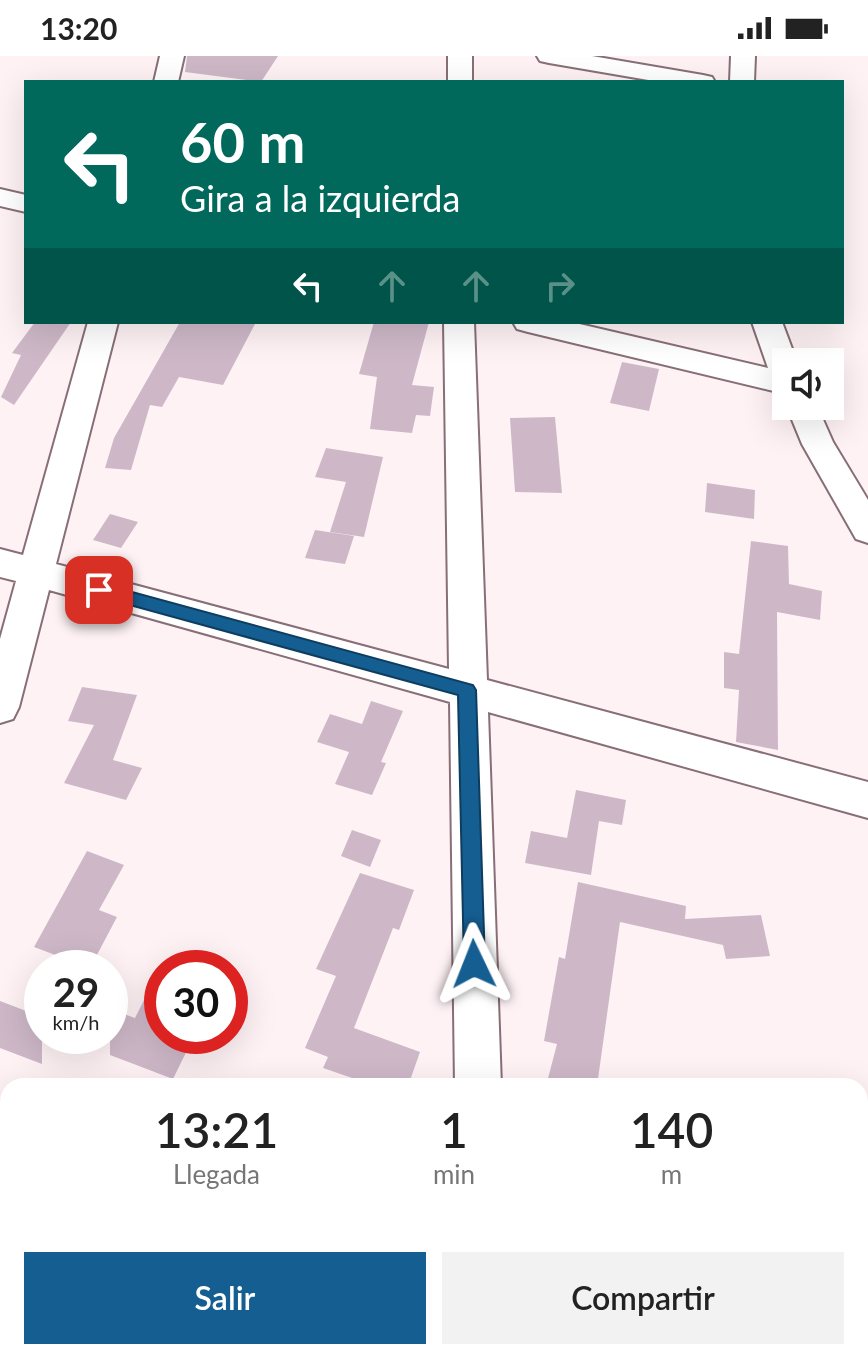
<!DOCTYPE html>
<html lang="es">
<style>
body{margin:0;font-family:Lato,sans-serif;background:#f2f2f2;color:#222;height:100vh;display:flex;flex-direction:column;font-size:30px;white-space:nowrap}
*{box-sizing:border-box;margin:0}
p{font-size:26px;color:#767676}
.icon{flex:none;width:44px;height:44px;fill:none;stroke:currentColor;stroke-width:2;stroke-linecap:round;stroke-linejoin:round}
.map{position:relative;flex:1;overflow:hidden}
.drawer{position:absolute;left:0px;top:1022px;width:868px;height:282px;display:flex;flex-direction:column;background:#fff;border-radius:24px 24px 0 0;box-shadow:0 8px 32px #0002}
.drawer>*{flex:none}
.top-card{position:absolute;left:24px;top:24px;width:820px;height:244px;border-radius:0px;box-shadow:0 8px 32px #0002;background:#00695c;color:#fff;overflow:hidden}
.tools{position:absolute;left:772px;top:292px;display:grid;gap:16px}
.tools a{display:grid;place-items:center;width:72px;height:72px;border-radius:0px;background:#fff;box-shadow:0 8px 32px #0002;font-size:40px}
.speed{position:absolute;left:24px;top:894px;display:flex;gap:16px;font-size:40px;font-weight:700;text-align:center}
.speed>*{display:grid;place-content:center;width:104px;height:104px;border-radius:50%;background:#fff;box-shadow:0 8px 32px #0002;line-height:1}
.speed small{font-size:20px;font-weight:400}
.speed .limit{border:12px solid #d22;background:#fff;color:#111}
.pin{position:absolute;display:grid;place-items:center;width:68px;height:68px;color:#fff;margin:-34px;border-radius:16px;box-shadow:0 4px 12px #0006}
.me{position:absolute;width:88px;margin:-44px;rotate:358deg;stroke-linejoin:round;filter:drop-shadow(0 0 6px #0008)}
.turn{display:flex;align-items:center;gap:28px;height:168px;padding:0 24px;font-size:36px}
.turn .icon{width:104px;height:104px;stroke-width:2.5}
.turn b{display:block;font-size:56px;line-height:68px}
.lanes{display:flex;align-items:center;height:76px;padding:0 24px;background:#0003;justify-content:center;gap:40px;direction:ltr}
.lanes .off{opacity:.35}
.eta{display:flex;justify-content:space-evenly;align-items:center;height:136px;text-align:center}
.eta b{font-size:48px;font-weight:600;line-height:56px}
.action{display:flex;gap:16px;margin-top:auto;padding:16px 24px}
.action a{flex:1;height:92px;border-radius:0px;background:#155e92;color:#fff;font-size:32px;font-weight:600;line-height:92px;text-align:center}
.action a+a{background:#f2f2f2;color:#222}
.status{display:flex;justify-content:space-between;align-items:center;height:56px;padding:0 40px;background:#fff;direction:ltr}
.status svg{height:22px;fill:currentColor}
.map>svg:first-child{display:block}
.building{fill:#ceb8c8}
.lines{fill:none;stroke-linecap:round;stroke-linejoin:round}
.street-casing{stroke:#886f77;stroke-width:4}
.street{fill:#fff;fill-rule:evenodd}
.route{fill:#155e92;stroke:#0e3d5f;stroke-width:2}
</style>
<div class="status"><b>13:20</b><svg viewBox="0 0 49 12"><path d="M0 12V9h3v3zM5 12V6h3v6zM10 12V3h3v9zM15 12V0h3v12zM26 1h20v11H26zM47 4h2v5h-2z"/></svg></div>
<div class="map">
<svg width="868" height="1303" viewBox="0 0 868 1303">
<rect width="100%" height="100%" fill="#fef2f5"/>
<path class="building" d="M 187,0 L 278,0 L 261,26 L 185,16 Z
M 35,266 L 71,266 L 14,349 L 1,341 L 21,299 L 12,297 Z
M 180,266 L 256,266 L 223,329 L 179,321 L 162,351 L 150,349 L 131,414 L 105,412 L 114,382 Z
M 374,266 L 429,266 L 412,329 L 434,331 L 430,360 L 416,359 L 412,377 L 370,373 L 377,321 L 359,318 Z
M 622,306 L 659,313 L 649,355 L 610,347 Z
M 555,361 L 562,437 L 515,436 L 510,362 Z
M 326,392 L 383,401 L 364,481 L 330,476 L 346,426 L 315,421 Z
M 707,427 L 755,434 L 754,463 L 705,456 Z
M 110,458 L 138,466 L 121,492 L 93,484 Z
M 315,474 L 354,480 L 345,508 L 305,502 Z
M 751,485 L 788,490 L 789,528 L 822,535 L 820,564 L 777,556 L 778,694 L 736,686 L 739,634 L 724,632 L 724,596 L 739,598 Z
M 82,631 L 137,639 L 113,704 L 142,712 L 126,744 L 64,727 L 94,669 L 68,665 Z
M 371,645 L 403,655 L 381,706 L 386,707 L 372,739 L 335,728 L 349,696 L 317,686 L 330,658 L 362,668 Z
M 576,734 L 626,744 L 622,769 L 599,765 L 591,819 L 525,807 L 531,775 L 567,782 Z
M 352,774 L 381,784 L 370,811 L 341,800 Z
M 87,795 L 124,809 L 99,854 L 117,861 L 90,912 L 34,891 Z
M 360,817 L 414,834 L 399,874 L 393,872 L 354,972 L 420,996 L 408,1030 L 353,1030 L 355,1023 L 323,1012 L 328,1001 L 305,992 L 336,920 L 316,913 Z
M 578,826 L 686,850 L 685,863 L 761,859 L 770,900 L 726,903 L 723,889 L 620,866 L 597,1030 L 546,1030 L 557,988 L 544,985 L 559,901 L 565,903 Z
M 162,908 L 162,980 L 194,980 L 173,1023 L 110,999 L 110,953 L 135,962 Z
M 0,945 L 42,961 L 42,1008 L 0,992 Z"/>
<g class="lines">
<g class="street-casing">
<path id="street" d="M 160,0 L 184,0 L 178,26 L 154,26 Z
M 448,0 L 472,0 L 472,26 L 448,26 Z
M 537,0 L 592,0 L 703,19 L 712,21 L 715,26 L 660,26 L 549,7 L 540,5 Z
M 731,0 L 755,0 L 754,26 L 730,26 Z
M 0,133 L 26,139 L 26,156 L 0,150 Z
M 88,266 L 118,266 L 56,508 L 449,613 L 444,266 L 474,266 L 487,624 L 868,726 L 868,762 L 488,656 L 501,1030 L 455,1030 L 450,646 L 49,534 L 19,651 L 13,663 L 0,667 L 0,583 L 16,525 L 0,521 L 0,493 L 23,499 Z
M 513,266 L 571,266 L 768,312 L 752,266 L 782,266 L 797,306 L 786,306 L 786,338 L 528,276 L 517,273 Z
M 786,349 L 817,350 L 833,386 L 868,444 L 868,487 L 856,483 L 802,388 Z
M 0,1192 L 8,1195 L 8,1245 L 0,1242 Z
M 184,1296 L 252,1296 L 255,1303 L 187,1303 Z
M 459,1296 L 511,1296 L 511,1303 L 459,1303 Z"/>
</g>
<use href="#street" class="street"/>
</g>
<path class="route" d="M 99,527 L 473,629 L 476,634 L 485,908 L 482,915 L 474,919 L 467,915 L 464,908 L 458,639 L 93,539 L 90,534 Z"/>
</svg>
<div class="tools">
<a><svg class="icon" aria-label="sound" viewBox="0 0 24 24"><path d="M4 9h4l5-4v14l-5-4H4zM17 9q2 3 0 6"/></svg></a>
</div>
<div class="speed"><div>29<small>km/h</small></div><div class="limit">30</div></div>
<div class="pin" style="left:99px;top:534px;background:#d93025"><svg class="icon" aria-label="arrive" viewBox="0 0 24 24"><path d="M6 21V4h12l-3 4 3 4H6"/></svg></div>
<svg class="me" style="left:474px;top:908px" viewBox="-20 -20 40 40"><path d="M0-17L14 15 0 8-14 15z" fill="#155e92" stroke="#fff" stroke-width="4"/></svg>
<div class="top-card">
<div class="turn"><svg class="icon" aria-label="left" viewBox="0 0 24 24"><path d="M17 20v-9H6M10 6l-5 5 5 5"/></svg><div><b>60 m</b>Gira a la izquierda</div></div>
<div class="lanes"><svg class="icon" aria-label="left" viewBox="0 0 24 24"><path d="M17 20v-9H6M10 6l-5 5 5 5"/></svg><svg class="icon off" aria-label="ahead" viewBox="0 0 24 24"><path d="M12 20V5M6 11l6-6 6 6"/></svg><svg class="icon off" aria-label="ahead" viewBox="0 0 24 24"><path d="M12 20V5M6 11l6-6 6 6"/></svg><svg class="icon off" aria-label="right" viewBox="0 0 24 24"><path d="M7 20v-9h11M14 6l5 5-5 5"/></svg></div>
</div>
<section class="drawer">
<div class="eta">
<div><b>13:21</b><p>Llegada</p></div>
<div><b>1</b><p>min</p></div>
<div><b>140</b><p>m</p></div>
</div>
<div class="action"><a>Salir</a><a>Compartir</a></div>
</section>
</div>
